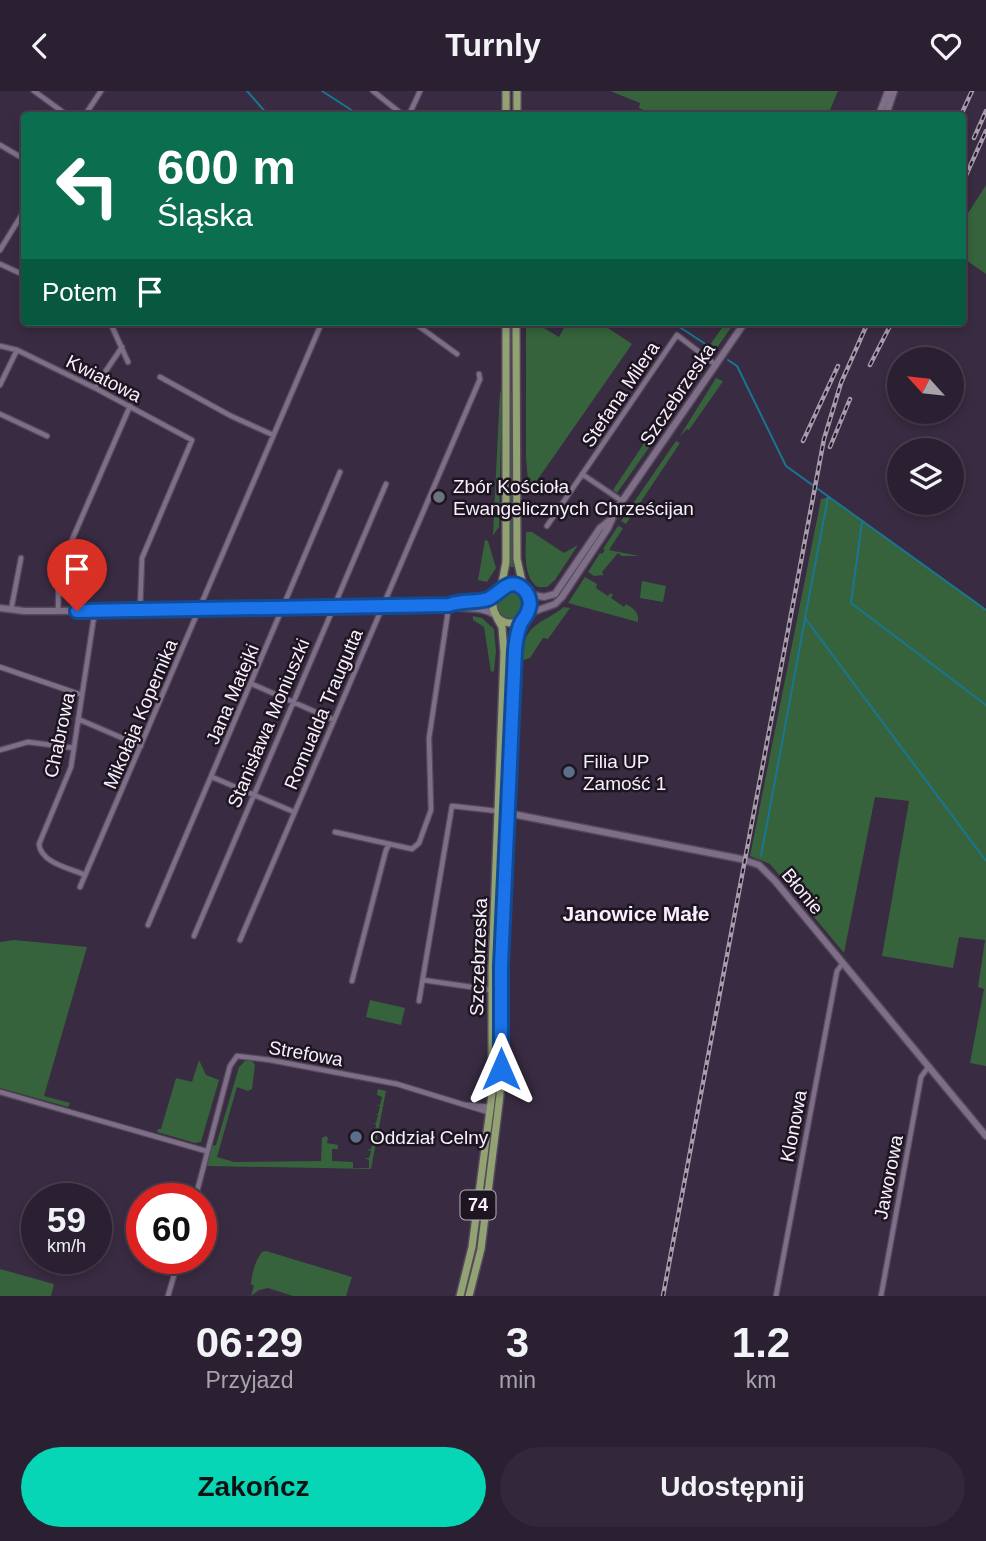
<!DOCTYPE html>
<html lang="pl">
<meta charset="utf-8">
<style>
body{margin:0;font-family:Helvetica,sans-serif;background:#332839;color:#f1f3f6;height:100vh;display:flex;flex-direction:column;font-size:26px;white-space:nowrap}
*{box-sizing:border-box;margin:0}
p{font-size:23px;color:#a6a3ab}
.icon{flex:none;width:38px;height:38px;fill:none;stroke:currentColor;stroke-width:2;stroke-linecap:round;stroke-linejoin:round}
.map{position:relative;height:1205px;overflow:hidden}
.drawer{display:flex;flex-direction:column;background:#2b2031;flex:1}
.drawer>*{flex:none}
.hud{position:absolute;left:21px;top:21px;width:945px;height:214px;border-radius:7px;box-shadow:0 4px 10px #0003,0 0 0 2px #473e4d;background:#0b6e4f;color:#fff;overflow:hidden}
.needle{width:46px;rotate:297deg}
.fabs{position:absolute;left:887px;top:256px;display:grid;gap:14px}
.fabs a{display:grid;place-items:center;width:77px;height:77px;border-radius:50%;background:#2b2031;box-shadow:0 4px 10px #0003,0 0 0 2px #473e4d;font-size:35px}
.speed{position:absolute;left:21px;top:1092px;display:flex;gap:14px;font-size:35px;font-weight:700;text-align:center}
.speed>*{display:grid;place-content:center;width:91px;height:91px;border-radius:50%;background:#2b2031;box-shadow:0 4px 10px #0003,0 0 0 2px #473e4d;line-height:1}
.speed small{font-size:18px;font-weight:400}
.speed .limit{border:10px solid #d22;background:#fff;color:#111}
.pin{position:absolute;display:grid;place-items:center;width:60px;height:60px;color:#fff;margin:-72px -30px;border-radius:50% 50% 50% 0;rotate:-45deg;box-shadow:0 0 7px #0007}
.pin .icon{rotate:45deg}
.me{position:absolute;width:77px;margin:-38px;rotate:0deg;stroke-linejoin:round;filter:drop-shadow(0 0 5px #0008)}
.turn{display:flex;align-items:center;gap:24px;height:147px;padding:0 21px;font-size:32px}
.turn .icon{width:91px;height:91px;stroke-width:2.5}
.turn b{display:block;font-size:49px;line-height:60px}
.then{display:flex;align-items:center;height:66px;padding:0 21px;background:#0003;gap:14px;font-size:26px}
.eta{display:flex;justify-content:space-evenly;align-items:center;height:119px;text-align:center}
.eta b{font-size:42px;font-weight:700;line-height:49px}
.primary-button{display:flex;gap:14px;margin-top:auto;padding:14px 21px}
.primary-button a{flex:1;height:80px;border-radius:42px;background:#06d5b6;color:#111;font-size:28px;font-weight:700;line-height:80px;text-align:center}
.primary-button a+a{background:#332839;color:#f1f3f6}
header{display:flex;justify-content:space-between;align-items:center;height:91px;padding:0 21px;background:#2b2031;font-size:32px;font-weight:700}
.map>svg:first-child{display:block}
.green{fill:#36633b}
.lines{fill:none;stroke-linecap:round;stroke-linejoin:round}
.stream{stroke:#187694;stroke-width:2}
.minor-casing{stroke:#54485b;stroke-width:7}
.tertiary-casing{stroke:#54485b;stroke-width:9}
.primary-casing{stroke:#54485b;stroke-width:10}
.minor{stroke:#7e6e87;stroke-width:4.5}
.tertiary{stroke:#7e6e87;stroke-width:6}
.primary{stroke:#92a273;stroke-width:7}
.rail-casing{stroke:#a79bad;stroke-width:4.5}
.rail{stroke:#1d1620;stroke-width:2;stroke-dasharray:5;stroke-linecap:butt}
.route-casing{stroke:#114b97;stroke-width:18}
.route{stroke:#1a73e8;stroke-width:12}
.worship-dot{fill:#6b7280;stroke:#1d1620;stroke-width:2.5}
.service-dot{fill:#5c6f8a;stroke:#1d1620;stroke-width:2.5}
.labels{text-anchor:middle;stroke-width:5;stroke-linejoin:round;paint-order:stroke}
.shield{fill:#1d1620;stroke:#b7aebb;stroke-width:2}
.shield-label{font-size:18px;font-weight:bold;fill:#f9effe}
.street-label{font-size:19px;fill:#f9effe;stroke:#1d1620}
.poi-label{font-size:19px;fill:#f9effe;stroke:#1d1620;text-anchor:start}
.neighbourhood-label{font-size:21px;font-weight:bold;fill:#f9effe;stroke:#1d1620}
</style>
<header><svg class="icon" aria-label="back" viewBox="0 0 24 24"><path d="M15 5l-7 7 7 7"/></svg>Turnly<svg class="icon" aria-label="heart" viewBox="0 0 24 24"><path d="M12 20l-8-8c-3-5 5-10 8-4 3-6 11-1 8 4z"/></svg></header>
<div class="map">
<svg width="986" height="1205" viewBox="0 0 986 1205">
<rect width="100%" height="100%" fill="#392b41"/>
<path class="green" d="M 610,0 L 838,0 L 828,24 L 655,24 L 639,17 L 640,12 Z
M 986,94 L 986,183 L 963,167 L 963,130 Z
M 526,231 L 534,231 L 559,246 L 567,231 L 599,231 L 632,253 L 529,401 L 526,366 Z
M 726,231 L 735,231 L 711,265 L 705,261 Z
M 702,265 L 708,273 L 617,402 L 613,399 Z
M 716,287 L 723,290 L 719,296 L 689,339 L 687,338 L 680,345 Z
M 502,299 L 499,436 L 493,444 L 500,301 Z
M 509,300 L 513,300 L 514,476 L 508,476 Z
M 676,350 L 680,352 L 626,433 L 621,430 Z
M 828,406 L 986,519 L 986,975 L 970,972 L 984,898 L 978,896 L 985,849 L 959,846 L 953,877 L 882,865 L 909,710 L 875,706 L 844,862 L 770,773 L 750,765 L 821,408 Z
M 618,435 L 623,437 L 609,459 L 639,465 L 622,465 L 618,462 L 602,481 L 604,484 L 594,485 L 588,481 L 600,462 L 602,463 L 605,459 L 603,458 Z
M 526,441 L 532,441 L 564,462 L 578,454 L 555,489 L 547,496 L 538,496 C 522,486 526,457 526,441 Z
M 485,449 L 488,450 L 496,477 L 487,491 L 478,489 Z
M 585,486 L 597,493 L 596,497 L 608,505 L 610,502 L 613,504 L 611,507 L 624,516 L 626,513 C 634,518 639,521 638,531 L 568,512 Z
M 642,490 L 666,495 L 663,511 L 640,507 Z
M497 513a14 14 0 1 1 28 0a14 14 0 1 1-28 0Z
M 564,516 L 570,517 L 548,548 L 543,547 L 530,567 L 523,569 C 522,532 541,534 564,516 Z
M 473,525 L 482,527 L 494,538 L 496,560 L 494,580 L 491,581 L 484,536 L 473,529 Z
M 506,547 L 513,548 L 504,697 L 507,630 Z
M 14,849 L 87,856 L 44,1005 L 70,1012 L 68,1016 L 0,997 L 0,851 Z
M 370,909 L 405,917 L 401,934 L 366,926 Z
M 199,969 L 206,984 L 219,989 L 201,1051 L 195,1052 L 157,1041 L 158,1038 L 161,1038 L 176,987 L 192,991 Z
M 245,970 L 252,970 L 255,974 L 252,998 L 248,1000 L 237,996 L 217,1066 L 234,1071 L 321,1070 L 322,1047 L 326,1045 L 328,1047 L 327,1052 L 338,1054 L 338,1058 L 332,1058 L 332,1070 L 353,1071 L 353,1077 L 369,1077 L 369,1069 L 365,1067 L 369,1067 L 371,1060 L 367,1059 L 371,1058 L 373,1051 L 369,1049 L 373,1050 L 374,1042 L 371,1040 L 375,1041 L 376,1033 L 373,1032 L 376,1032 L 378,1024 L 374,1023 L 378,1023 L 380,1015 L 376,1014 L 380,1014 L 382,1006 L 377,1004 L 378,998 L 386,1000 L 371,1078 L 207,1075 L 212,1055 L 216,1054 L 239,976 Z
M 266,1160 L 352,1186 L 346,1205 L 293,1205 L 268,1197 L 259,1199 L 251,1205 L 254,1195 L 251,1193 C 252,1182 255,1170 262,1161 Z
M 0,1178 L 54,1193 L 51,1205 L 0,1205 Z"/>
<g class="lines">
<path class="stream" d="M 247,0 L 268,24
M 322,0 L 359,24
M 672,231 L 716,260
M 728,269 L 737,275 L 786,375 L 986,519
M 828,406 L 805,527 L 986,770
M 862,431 L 851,512 L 986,614
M 761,765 L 805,528"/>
<g class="minor-casing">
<path id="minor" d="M 34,0 L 67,24
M 373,0 L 403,24
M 85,24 L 101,0
M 409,24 L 420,0
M 0,54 L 24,68
M 0,159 L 24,120
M 0,173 L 24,184
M 110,231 L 128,271
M 413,231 L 457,263
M 686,233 L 688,231
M 0,255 L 17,259 L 95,297 L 192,349 L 142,467 L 140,519
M 160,286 L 231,325 L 273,344
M 0,294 L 17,259
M 95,296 L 122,256
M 0,323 L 47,345
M 582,383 L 622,410
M 547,435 L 677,244 L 716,274
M 11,519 L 21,467
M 58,520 L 59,479 L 130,315
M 0,576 L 82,604
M 252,593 L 334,629
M 78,628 L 141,655
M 0,659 L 28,651 L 74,657
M 212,686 L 294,721
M 335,741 L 412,758 L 419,752 L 431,719 L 429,647 L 449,514
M 85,784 C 69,777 41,772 39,753 L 71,676 L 95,519
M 80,796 L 322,231
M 148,834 L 340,381
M 194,845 L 386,393
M 240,849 L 480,288 L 479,283
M 423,889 L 492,899
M 352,890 L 386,759 L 389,754
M 419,910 L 452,715 L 497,720
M 0,1001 L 206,1060
M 467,1014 L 492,1016
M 195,1108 L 230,975 L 237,965 L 270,969 L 397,993 L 491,1022
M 168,1205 L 179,1167
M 776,1205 L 837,880 L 843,872
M 881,1205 L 921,986 L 929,975"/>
</g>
<g class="tertiary-casing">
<path id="tertiary" d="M 879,24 L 888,0
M 886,24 L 894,0
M 527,503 L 544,506 L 555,503 L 600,437 L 610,429
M 449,514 C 464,508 483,513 495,502
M 0,517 L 24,520 L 58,520 L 449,514 C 464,520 481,514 495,524
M 527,523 L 555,513 L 562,506 L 608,437 L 616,419 L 745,231
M 497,720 L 741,768 L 759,774 L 775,790 L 986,1045"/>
</g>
<g class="primary-casing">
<path id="primary" d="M 506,0 L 506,24
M 517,24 L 517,0
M 516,231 L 517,468 L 524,499
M 498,499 L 502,492 L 506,471 L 506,231
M 460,1205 L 472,1156 L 492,1003 L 492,877 L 504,562 L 502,536 L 497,527
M 469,1205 L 481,1158 L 500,1004 L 501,875 L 515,559 C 516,552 517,544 519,537 C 523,525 536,515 526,501 C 511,482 482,503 497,526 C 506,534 516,534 525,526"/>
</g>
<use href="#minor" class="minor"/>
<use href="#tertiary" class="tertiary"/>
<use href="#primary" class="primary"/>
<g class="rail-casing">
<path id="rail" d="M 961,24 L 972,0
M 974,47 L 986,20
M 962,93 L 986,40
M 870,274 L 892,231
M 803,350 L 838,275
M 830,356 L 850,308
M 663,1205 L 824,348 L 841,292 L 868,231"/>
</g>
<use href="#rail" class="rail"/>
</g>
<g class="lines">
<g class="route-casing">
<path id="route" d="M 77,520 L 449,514 C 462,509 475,512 488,508 C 500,503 511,482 526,501 C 529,506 531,512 529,517 C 528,523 524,527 521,532 C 517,540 516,550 515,559 L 501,875 L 501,978"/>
</g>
<use href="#route" class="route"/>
</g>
<circle class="worship-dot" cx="439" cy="406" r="7"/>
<g class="service-dot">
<circle cx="569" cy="681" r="7"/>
<circle cx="356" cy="1046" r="7"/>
</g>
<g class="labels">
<rect class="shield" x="460.5" y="1099.5" width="35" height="29" rx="5"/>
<g class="shield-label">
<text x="478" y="1120">74</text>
</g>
<g class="street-label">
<text transform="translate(104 287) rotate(27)" y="7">Kwiatowa</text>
<text transform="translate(620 303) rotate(-56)" y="7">Stefana Milera</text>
<text transform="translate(677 303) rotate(-56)" y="7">Szczebrzeska</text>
<text transform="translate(232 603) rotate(-67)" y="7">Jana Matejki</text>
<text transform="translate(323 618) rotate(-67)" y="7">Romualda Traugutta</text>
<text transform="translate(140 623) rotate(-67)" y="7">Mikołaja Kopernika</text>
<text transform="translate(268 632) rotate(-67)" y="7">Stanisława Moniuszki</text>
<text transform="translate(59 644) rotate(-78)" y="7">Chabrowa</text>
<text transform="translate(803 800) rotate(50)" y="7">Błonie</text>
<text transform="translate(478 866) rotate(-88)" y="7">Szczebrzeska</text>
<text transform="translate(306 962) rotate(10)" y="7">Strefowa</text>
<text transform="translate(793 1035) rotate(-79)" y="7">Klonowa</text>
<text transform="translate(888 1086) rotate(-79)" y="7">Jaworowa</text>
</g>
<g class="poi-label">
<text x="453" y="402">Zbór Kościoła<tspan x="453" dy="22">Ewangelicznych Chrześcijan</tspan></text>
<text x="583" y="677">Filia UP<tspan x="583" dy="22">Zamość 1</tspan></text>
<text x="370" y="1053">Oddział Celny</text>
</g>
<g class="neighbourhood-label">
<text x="636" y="830">Janowice Małe</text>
</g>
</g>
</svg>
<div class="fabs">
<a><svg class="needle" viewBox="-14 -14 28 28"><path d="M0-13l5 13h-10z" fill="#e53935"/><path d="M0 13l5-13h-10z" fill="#a6a3ab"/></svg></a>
<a><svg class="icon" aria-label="layers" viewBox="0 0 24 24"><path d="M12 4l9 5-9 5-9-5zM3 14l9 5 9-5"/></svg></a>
</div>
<div class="speed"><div>59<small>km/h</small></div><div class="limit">60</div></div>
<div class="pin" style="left:77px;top:520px;background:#d93025"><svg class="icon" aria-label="arrive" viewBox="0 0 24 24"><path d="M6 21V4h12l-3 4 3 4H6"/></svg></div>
<svg class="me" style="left:501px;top:978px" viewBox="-20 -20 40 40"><path d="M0-17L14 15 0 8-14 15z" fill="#1a73e8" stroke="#fff" stroke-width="4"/></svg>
<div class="hud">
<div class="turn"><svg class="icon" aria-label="left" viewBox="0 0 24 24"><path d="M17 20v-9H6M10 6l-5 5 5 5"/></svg><div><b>600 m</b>Śląska</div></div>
<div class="then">Potem<svg class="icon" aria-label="arrive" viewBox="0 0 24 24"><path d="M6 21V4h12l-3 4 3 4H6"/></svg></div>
</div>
</div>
<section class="drawer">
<div class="eta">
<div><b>06:29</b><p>Przyjazd</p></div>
<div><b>3</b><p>min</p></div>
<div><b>1.2</b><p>km</p></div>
</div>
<div class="primary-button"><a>Zakończ</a><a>Udostępnij</a></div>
</section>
